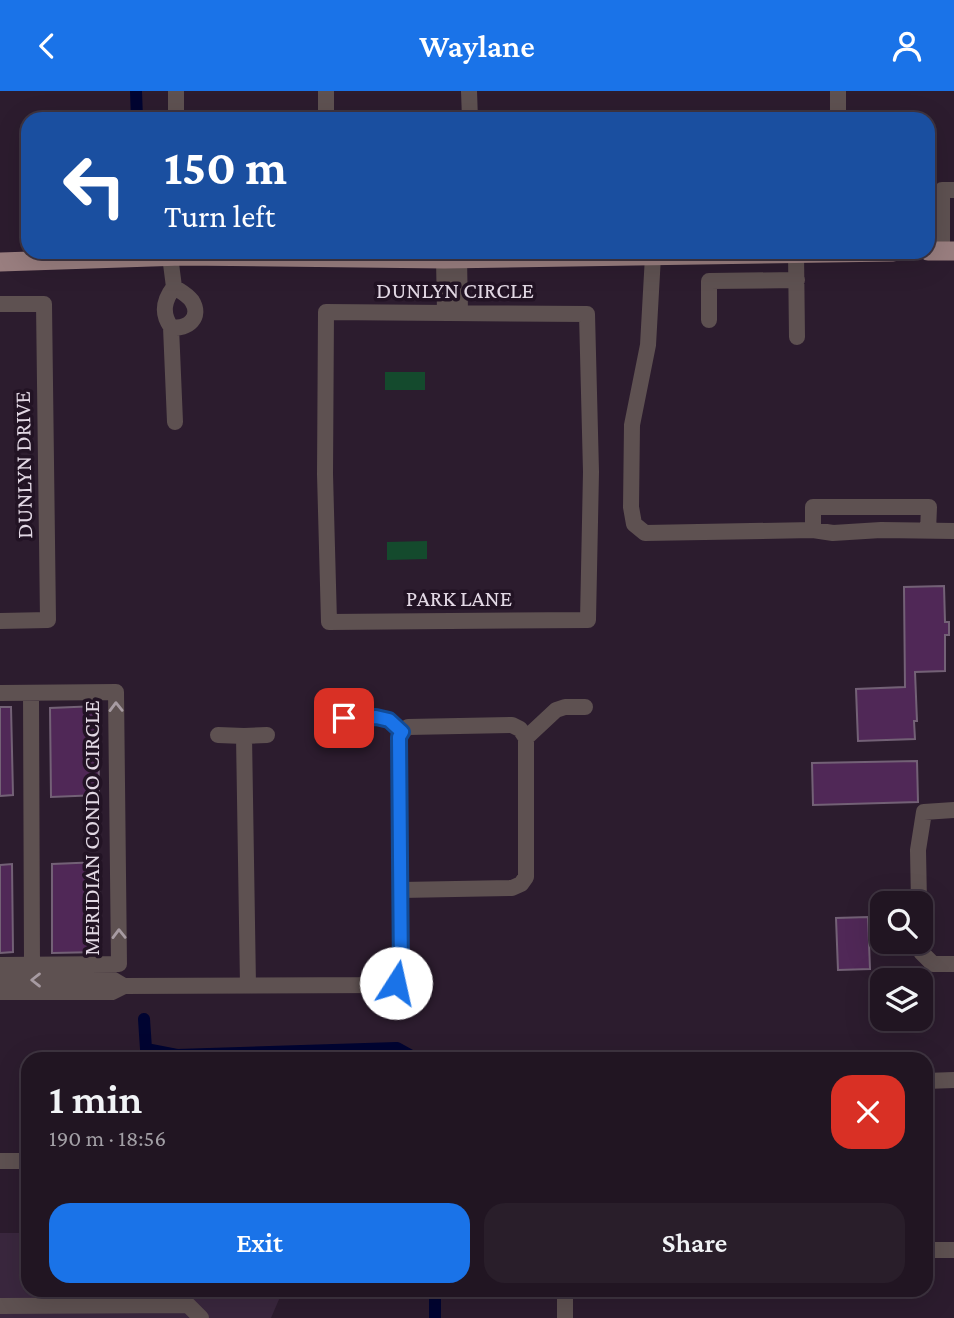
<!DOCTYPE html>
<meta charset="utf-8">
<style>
body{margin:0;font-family:"Crimson Pro",serif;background:#291e2a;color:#f1f3f6;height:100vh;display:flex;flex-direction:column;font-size:26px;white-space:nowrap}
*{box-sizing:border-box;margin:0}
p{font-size:23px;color:#a29fa5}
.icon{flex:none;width:38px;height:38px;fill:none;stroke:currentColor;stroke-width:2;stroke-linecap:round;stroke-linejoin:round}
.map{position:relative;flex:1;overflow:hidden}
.panel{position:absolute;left:21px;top:961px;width:912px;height:245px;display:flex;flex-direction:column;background:#211522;border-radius:21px;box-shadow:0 7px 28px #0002,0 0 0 2px #3e3440}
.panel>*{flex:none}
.guide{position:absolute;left:21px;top:21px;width:914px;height:147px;border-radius:21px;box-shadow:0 7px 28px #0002,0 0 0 2px #3e3440;background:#1a4fa0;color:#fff;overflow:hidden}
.fabs{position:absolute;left:870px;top:800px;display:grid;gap:14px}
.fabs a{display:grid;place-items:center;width:63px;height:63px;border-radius:14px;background:#211522;box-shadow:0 7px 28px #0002,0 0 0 2px #3e3440;font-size:35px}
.pin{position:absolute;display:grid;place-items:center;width:60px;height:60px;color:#fff;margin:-30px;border-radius:14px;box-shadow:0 4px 10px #0006}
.me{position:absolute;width:77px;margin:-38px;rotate:10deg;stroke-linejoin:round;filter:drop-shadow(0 0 5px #0008)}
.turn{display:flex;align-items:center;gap:24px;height:147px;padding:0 28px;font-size:32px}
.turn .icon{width:91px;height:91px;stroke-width:2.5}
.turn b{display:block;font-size:49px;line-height:60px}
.round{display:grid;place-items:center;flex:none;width:74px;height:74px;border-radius:21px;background:#291e2a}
.headline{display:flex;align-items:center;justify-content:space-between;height:119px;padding:0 28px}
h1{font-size:42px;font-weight:600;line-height:52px}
.cta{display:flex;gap:14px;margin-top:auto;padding:14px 28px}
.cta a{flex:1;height:80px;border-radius:21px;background:#1a73e8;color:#fff;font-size:28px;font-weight:600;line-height:80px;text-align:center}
.cta a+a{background:#291e2a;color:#f1f3f6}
header{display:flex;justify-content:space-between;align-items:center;height:91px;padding:0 28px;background:#1a73e8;color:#fff;font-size:32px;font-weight:600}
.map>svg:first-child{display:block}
.built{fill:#3a273e}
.green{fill:#144a2d}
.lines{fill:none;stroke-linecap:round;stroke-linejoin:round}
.canal{stroke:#000431;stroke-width:12}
.building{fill:#502857;stroke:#736176;stroke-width:2}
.minor{stroke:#5e5151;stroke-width:16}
.major{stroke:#997e7f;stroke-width:19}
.oneway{stroke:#a79ba2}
.route-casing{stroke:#114b97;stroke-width:18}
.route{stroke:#1a73e8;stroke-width:12}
.labels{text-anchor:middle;stroke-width:7;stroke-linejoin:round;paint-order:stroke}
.street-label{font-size:23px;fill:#e2d8e4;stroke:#221324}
</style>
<header><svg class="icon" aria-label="back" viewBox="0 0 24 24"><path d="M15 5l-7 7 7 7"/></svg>Waylane<svg class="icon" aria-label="person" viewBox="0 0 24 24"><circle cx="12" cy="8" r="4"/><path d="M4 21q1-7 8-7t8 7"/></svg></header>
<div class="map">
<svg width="954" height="1227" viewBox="0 0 954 1227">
<rect width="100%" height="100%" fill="#2c1c2e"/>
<path class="built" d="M 0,1142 L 28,1142 L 28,1199 L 283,1199 L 271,1227 L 0,1227 Z"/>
<path class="green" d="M 385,281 L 425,281 L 425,299 L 385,299 Z
M 427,450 L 427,468 L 387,469 L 387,451 Z"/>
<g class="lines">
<path class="canal" d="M 136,0 L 137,28
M 144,928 L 146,958 L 177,964 L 397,957 L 417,968
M 435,1199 L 435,1227"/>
</g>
<path class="building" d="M 944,495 L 945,531 L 949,531 L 949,544 L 945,544 L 945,580 L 915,581 L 917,630 L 914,630 L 915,648 L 858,650 L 856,598 L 905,596 L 904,496 Z
M 98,615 L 99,704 L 51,706 L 50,617 Z
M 0,616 L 11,616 L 13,704 L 0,705 Z
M 917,670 L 918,711 L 813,714 L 812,672 Z
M 100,771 L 100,861 L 52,862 L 52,773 Z
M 12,773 L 13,861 L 0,862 L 0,774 Z
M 868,826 L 870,878 L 838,879 L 836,827 Z"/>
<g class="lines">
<path class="minor" d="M 176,0 L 176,28
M 326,0 L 326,28
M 469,0 L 470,28
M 838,0 L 838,28
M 942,160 L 942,99 L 954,99
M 796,162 L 797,246
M 170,165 L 174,196 C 180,200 187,203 192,210 C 202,226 188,239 171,236 L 175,331
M 653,165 L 648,254 L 632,334 L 631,416 L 634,433 L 645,442 L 813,439 L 833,442 L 881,439 L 954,440
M 459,167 L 460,221
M 444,168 L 445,221
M 0,213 L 44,213 L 48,529 L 0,530
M 326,221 L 587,223 L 591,381 L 588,529 L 329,531 L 325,383 Z
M 709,229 L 709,190 L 797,189
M 171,236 C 161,222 164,209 174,196
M 813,439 L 813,416 L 929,416 L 928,440
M 0,602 L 116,601 L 119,873 L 0,874
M 31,602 L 32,874
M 344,627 L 376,626 L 389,629 L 402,641
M 218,644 L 244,645 L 248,894
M 244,645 L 267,644
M 526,647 L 556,619 L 565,616 L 585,616
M 919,812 L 918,759 L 924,721 L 954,719
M 920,850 L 921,861 L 933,873 L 954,873
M 0,889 L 114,889 L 124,895 L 112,901 L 0,901
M 124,895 L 388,894 L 396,892 L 401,885 L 399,646 L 402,641 L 408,636 L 512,634 L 520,638 L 526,647 L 526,786 L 521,793 L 512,797 L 401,799
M 926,990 L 954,989
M 0,1070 L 28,1070
M 926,1159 L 954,1159
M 565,1199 L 565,1227
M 0,1215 L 188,1214 L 201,1227"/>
<path class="major" d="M 928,160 L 954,160
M 0,171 L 182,165 L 444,168 L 893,161"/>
</g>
<defs><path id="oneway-chevron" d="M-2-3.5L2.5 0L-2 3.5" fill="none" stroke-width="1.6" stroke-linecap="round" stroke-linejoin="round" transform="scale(1.75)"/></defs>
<g class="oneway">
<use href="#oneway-chevron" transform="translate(116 616) rotate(-91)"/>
<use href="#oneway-chevron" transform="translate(119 843) rotate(-91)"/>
<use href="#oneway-chevron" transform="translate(36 889) rotate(180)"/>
</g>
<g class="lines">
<g class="route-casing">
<path id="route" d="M 344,627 L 376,626 L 389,629 L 402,641 L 399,646 L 401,885 L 396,892"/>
</g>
<use href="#route" class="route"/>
</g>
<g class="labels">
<g class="street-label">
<text x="455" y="207">DUNLYN CIRCLE</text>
<text transform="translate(23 374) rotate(-91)" y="8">DUNLYN DRIVE</text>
<text x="459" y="515">PARK LANE</text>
<text transform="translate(91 737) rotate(-90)" y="8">MERIDIAN CONDO CIRCLE</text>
</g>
</g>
</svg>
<div class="fabs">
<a><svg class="icon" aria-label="search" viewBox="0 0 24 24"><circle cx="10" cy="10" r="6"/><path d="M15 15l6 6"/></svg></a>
<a><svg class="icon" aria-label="layers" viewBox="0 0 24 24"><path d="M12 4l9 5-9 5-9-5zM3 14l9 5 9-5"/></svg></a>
</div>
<div class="pin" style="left:344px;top:627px;background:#d93025"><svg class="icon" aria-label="arrive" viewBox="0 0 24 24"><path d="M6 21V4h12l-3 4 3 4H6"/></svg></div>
<svg class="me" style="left:396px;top:892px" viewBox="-20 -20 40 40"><circle r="19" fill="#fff"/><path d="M0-13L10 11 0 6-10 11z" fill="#1a73e8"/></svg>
<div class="guide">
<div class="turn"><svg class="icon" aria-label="left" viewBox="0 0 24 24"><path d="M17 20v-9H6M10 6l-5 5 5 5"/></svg><div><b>150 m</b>Turn left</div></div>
</div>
<section class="panel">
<div class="headline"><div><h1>1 min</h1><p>190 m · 18:56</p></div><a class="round" style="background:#d93025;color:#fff"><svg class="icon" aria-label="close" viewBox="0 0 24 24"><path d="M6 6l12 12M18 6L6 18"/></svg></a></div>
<div class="cta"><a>Exit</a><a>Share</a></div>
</section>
</div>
